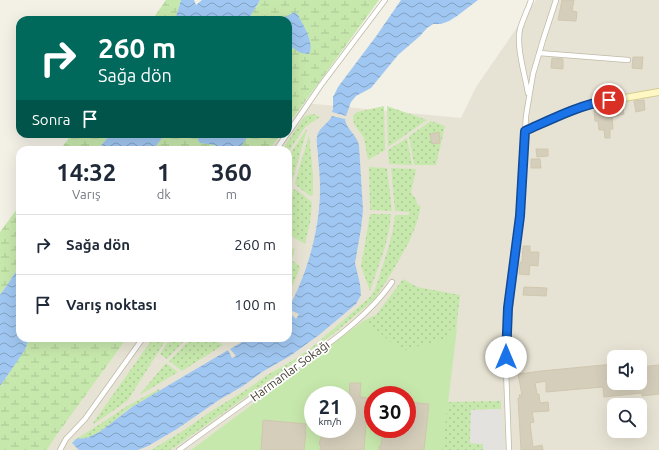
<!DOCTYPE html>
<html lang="tr">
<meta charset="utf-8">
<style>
body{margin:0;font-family:Ubuntu,sans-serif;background:#f6f6f7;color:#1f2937;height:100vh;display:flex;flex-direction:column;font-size:15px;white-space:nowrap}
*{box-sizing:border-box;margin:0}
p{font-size:13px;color:#747a83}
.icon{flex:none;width:22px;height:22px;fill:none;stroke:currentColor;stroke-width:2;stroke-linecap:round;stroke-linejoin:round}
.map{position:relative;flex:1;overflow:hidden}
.panel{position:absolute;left:16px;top:146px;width:276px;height:196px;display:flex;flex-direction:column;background:#fff;border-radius:12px;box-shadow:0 4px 16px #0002}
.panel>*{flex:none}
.banner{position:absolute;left:16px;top:16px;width:276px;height:122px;border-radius:12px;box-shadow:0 4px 16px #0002;background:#00695c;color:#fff;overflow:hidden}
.fabs{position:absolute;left:607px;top:350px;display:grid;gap:8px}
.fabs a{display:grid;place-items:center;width:40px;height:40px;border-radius:8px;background:#fff;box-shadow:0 4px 16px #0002;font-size:20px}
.speed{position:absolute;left:304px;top:386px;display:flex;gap:8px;font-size:20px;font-weight:700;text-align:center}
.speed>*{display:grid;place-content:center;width:52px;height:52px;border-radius:50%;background:#fff;box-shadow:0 4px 16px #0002;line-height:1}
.speed small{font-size:10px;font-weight:400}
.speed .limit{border:6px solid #d22;background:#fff;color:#111}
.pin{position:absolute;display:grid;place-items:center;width:34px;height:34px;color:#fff;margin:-17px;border:2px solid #fff;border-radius:50%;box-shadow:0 1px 4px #0007}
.me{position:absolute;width:44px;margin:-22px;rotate:0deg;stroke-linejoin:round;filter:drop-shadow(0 0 3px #0008)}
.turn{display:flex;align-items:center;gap:14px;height:84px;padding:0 16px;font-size:18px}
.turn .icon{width:52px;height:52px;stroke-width:2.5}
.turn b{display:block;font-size:28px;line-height:34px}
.then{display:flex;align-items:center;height:38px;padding:0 16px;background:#0003;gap:8px;font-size:15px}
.eta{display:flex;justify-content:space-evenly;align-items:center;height:68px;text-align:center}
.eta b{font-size:24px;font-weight:600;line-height:28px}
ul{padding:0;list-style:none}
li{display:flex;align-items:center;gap:12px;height:60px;padding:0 16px;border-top:1px solid #e0e1e3}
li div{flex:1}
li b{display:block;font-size:15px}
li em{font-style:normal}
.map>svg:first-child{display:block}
.residential{fill:#e7e3d4;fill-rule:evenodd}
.grass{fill:url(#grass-dots)}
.wetland{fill:url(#wetland-marsh)}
.pitch{fill:#c7e8ad;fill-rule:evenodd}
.parking{fill:#e4e2de}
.water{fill:url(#water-waves)}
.building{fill:#d5cebb;stroke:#d0c7ae}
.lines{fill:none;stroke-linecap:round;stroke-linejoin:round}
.street-casing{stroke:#bfbaa8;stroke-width:6}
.secondary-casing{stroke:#d4cb94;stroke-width:8}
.street{stroke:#fff;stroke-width:4.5}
.secondary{stroke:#fff8c4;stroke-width:6}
.route-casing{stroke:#114b97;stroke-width:10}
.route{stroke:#1a73e8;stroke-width:7}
.labels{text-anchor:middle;stroke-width:3.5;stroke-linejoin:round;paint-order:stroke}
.street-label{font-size:12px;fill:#464135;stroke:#fff}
</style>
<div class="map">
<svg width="659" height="450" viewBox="0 0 659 450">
<defs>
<pattern id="grass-dots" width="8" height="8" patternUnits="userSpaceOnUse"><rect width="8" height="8" fill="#c7e8ad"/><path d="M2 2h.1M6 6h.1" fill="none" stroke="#acc895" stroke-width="1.8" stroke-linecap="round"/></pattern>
<pattern id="wetland-marsh" width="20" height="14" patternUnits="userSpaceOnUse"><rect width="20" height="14" fill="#c7e8ad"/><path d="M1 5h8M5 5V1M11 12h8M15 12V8" fill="none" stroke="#acc895"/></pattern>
<pattern id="water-waves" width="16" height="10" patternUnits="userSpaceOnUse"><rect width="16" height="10" fill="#a0c7f1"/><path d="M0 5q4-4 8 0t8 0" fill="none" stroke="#84a3c4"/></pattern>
</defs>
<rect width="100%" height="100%" fill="#f3f1e6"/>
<path class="residential" d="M 536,0 L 659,0 L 659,450 L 47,450 L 56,436 L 127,338 L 288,338 L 288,150 L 269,150 L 281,134 L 288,134 L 288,125 L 305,103 L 461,118 L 476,87 ZM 614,357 L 640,357 L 640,383 L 614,383 ZM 313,395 L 347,395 L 347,429 L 313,429 ZM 373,395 L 407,395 L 407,429 L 373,429 ZM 614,405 L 640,405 L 640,431 L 614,431 Z"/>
<path class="grass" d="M 384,106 L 385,150 L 368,160 L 364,138 L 354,124 L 353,116 L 357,112 Z
M 387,106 L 427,120 L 388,147 Z
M 314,114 L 320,117 L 305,127 L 288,152 L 288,150 L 282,150 L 304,117 L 308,115 Z
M 431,121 L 445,126 L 436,165 L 414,165 L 409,136 Z
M 306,130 L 307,130 L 293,178 L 291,182 L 288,180 L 288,157 Z
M 309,135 L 313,175 L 313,195 L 310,196 L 297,186 L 295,183 Z
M 407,138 L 412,165 L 389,164 L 388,150 Z
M 369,167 L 387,168 L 392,211 L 370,210 Z
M 391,168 L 416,169 L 411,193 L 416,199 L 417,204 L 421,207 L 416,225 L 409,242 L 392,272 L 375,299 L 332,335 L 291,365 L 175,447 L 170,450 L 151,450 L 181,432 L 213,410 L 249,388 L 267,375 L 287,364 L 310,349 L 370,297 C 376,290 378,280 381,271 C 387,252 393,235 395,215 L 409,215 L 409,212 L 395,211 Z
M 294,189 L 297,190 L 312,202 L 310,223 L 305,244 L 288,234 L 288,206 Z
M 370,214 L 390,214 L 391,216 L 389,230 L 385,247 L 370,291 L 361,266 Z
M 295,248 L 292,260 L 300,267 L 288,297 L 288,250 Z
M 403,279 L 417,287 L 460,295 L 448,402 L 501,401 L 501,409 L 471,410 L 470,443 L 483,444 L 483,450 L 432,450 L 407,395 L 337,341 L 365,320 L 376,315 Z
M 153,338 L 167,338 L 128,400 L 120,406 L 94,424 L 93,423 Z
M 170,338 L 187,338 L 167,359 L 160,354 Z
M 192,338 L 212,338 L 223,345 L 182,371 L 169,361 Z
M 166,363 L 178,372 L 140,395 L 140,394 Z
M 159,389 L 160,391 C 150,396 140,402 130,408 C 114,419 97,441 76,439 L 100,424 L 127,406 Z"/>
<path class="wetland" d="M 166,0 L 181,0 L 175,20 L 152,20 Z
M 260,0 L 379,0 L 288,125 L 288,20 L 248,20 Z
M 72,134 L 111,134 L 97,150 L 60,150 Z
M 165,134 L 281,134 L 269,150 L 153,150 Z
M 20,205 L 20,266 L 0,295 L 0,232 Z
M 29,338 L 127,338 L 56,436 L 47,450 L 0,450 L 0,386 L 26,346 Z"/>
<path class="pitch" d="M 365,320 L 401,351 L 448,338 L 446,331 L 457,329 L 442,450 L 191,450 ZM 313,395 L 347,395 L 347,429 L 313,429 ZM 373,395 L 407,395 L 407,429 L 373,429 Z"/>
<path class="parking" d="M 501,409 L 504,450 L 483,450 L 483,444 L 470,443 L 471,410 Z"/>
<path class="water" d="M 181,0 L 194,0 L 196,5 L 202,0 L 260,0 L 248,20 L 175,20 Z
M 401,0 L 478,0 L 457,16 L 449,21 L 441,24 L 433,24 L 427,28 L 420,36 L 398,55 L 371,88 L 356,96 L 351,102 L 346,116 L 332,112 L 333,109 L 333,97 L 338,87 L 377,35 Z
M 295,12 L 298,15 C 303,25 315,43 309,54 L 301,53 L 288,45 L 288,20 L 279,20 Z
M 332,116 L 345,119 C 346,129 357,135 359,145 L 363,210 L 361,229 L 355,263 L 360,284 L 361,295 L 356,304 L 319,335 L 290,356 L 262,372 L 243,386 L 219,400 L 177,429 L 148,446 L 138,450 L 79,450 L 72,443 L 76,439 L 87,438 L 101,431 L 132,407 L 228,350 L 232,358 L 236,356 L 230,349 L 249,338 L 288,338 L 288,311 L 296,319 L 299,314 L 288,309 C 307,275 320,229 320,189 C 320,178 319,167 318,156 C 318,150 316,143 317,137 C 318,128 328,124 332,116 Z
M 111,134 L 165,134 L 153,150 L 97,150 Z
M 199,134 L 249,134 L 239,150 L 224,150 L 215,145 L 200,143 L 198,140 Z
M 20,266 L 20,338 L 29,338 L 25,350 L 0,386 L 0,295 Z"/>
<path class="building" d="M 562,0 L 574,0 L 572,11 L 577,12 L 576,21 L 558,20 Z
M 633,57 L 643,57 L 642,69 L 632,68 Z
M 552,58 L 563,59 L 563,69 L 551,68 Z
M 644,100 L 645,110 L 636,112 L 634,101 Z
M 622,104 L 624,114 L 612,117 L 613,129 L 610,129 L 610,138 L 605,138 L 604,130 L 599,130 L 598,121 L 595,121 L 594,111 L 605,110 L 605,107 Z
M 439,132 L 440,143 L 432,144 L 430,134 Z
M 536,149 L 548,149 L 548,156 L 537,157 Z
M 531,159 L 540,159 L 541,168 L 531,168 Z
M 523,246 L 530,246 L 530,252 L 539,252 L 538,266 L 530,265 L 529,275 L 519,274 L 520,262 L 522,263 Z
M 524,287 L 547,288 L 546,296 L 523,295 Z
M 614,364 L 614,383 L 640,383 L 640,367 L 659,365 L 659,394 L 642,396 L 642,393 L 604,397 L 603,387 L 546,392 L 546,381 L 535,383 L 537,394 L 539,394 L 540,403 L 548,402 L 549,411 L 532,412 L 534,422 L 530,423 L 533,447 L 542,445 L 543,450 L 521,450 L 518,398 L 520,398 L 519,395 L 522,395 L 518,374 L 541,371 Z
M 350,383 L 361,383 L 360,397 L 368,398 L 364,450 L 320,450 L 321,445 L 319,445 L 320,440 L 321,440 L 322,429 L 347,429 L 347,396 L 349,396 Z
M 407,402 L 429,404 L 424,450 L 379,450 L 379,446 L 381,446 L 383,429 L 407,429 Z
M 263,420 L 306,424 L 305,433 L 306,433 L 304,450 L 261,450 Z"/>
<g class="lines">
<g class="street-casing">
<path id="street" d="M 539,53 L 628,60
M 528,93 C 525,75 516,47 520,29 C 523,19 528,9 531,0
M 288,133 L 321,85 L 385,0
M 276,150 L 287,134
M 60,450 L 66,439 L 85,419 L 143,338
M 179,450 C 209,428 240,406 271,384 C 310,357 365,322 392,282
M 509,450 L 505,343 L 506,324 L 520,216 L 526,116 L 533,74 L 543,40 L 556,0"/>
</g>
<g class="secondary-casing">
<path id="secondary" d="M 525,131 L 590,104 L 659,92"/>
</g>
<use href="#street" class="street"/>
<use href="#secondary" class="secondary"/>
</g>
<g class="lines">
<g class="route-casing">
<path id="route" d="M 506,357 L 508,308 L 520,216 L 525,131 C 552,119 579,105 609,100"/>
</g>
<use href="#route" class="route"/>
</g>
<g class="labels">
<g class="street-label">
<text transform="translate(290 371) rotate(-36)" y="4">Harmanlar Sokağı</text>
</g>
</g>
</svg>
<div class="fabs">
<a><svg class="icon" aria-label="sound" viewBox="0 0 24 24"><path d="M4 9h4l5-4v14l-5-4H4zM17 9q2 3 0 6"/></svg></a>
<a><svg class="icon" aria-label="search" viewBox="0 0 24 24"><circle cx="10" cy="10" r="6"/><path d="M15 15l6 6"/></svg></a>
</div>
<div class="speed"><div>21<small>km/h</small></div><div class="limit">30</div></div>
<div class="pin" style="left:609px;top:100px;background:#d93025"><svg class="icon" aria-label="arrive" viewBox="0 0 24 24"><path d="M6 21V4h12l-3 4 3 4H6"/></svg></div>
<svg class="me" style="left:506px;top:357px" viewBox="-20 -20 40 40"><circle r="19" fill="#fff"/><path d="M0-13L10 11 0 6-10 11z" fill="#1a73e8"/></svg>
<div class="banner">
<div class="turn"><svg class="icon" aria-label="right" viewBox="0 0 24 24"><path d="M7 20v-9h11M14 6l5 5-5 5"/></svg><div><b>260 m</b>Sağa dön</div></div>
<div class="then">Sonra<svg class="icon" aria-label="arrive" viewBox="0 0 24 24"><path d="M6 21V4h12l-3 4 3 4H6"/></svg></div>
</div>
<section class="panel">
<div class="eta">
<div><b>14:32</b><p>Varış</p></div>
<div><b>1</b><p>dk</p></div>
<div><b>360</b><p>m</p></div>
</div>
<ul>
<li><svg class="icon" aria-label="right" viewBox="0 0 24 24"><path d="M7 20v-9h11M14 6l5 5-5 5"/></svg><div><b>Sağa dön</b></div><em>260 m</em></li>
<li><svg class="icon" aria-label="arrive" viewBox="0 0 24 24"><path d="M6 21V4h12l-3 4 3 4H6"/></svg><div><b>Varış noktası</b></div><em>100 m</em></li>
</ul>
</section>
</div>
